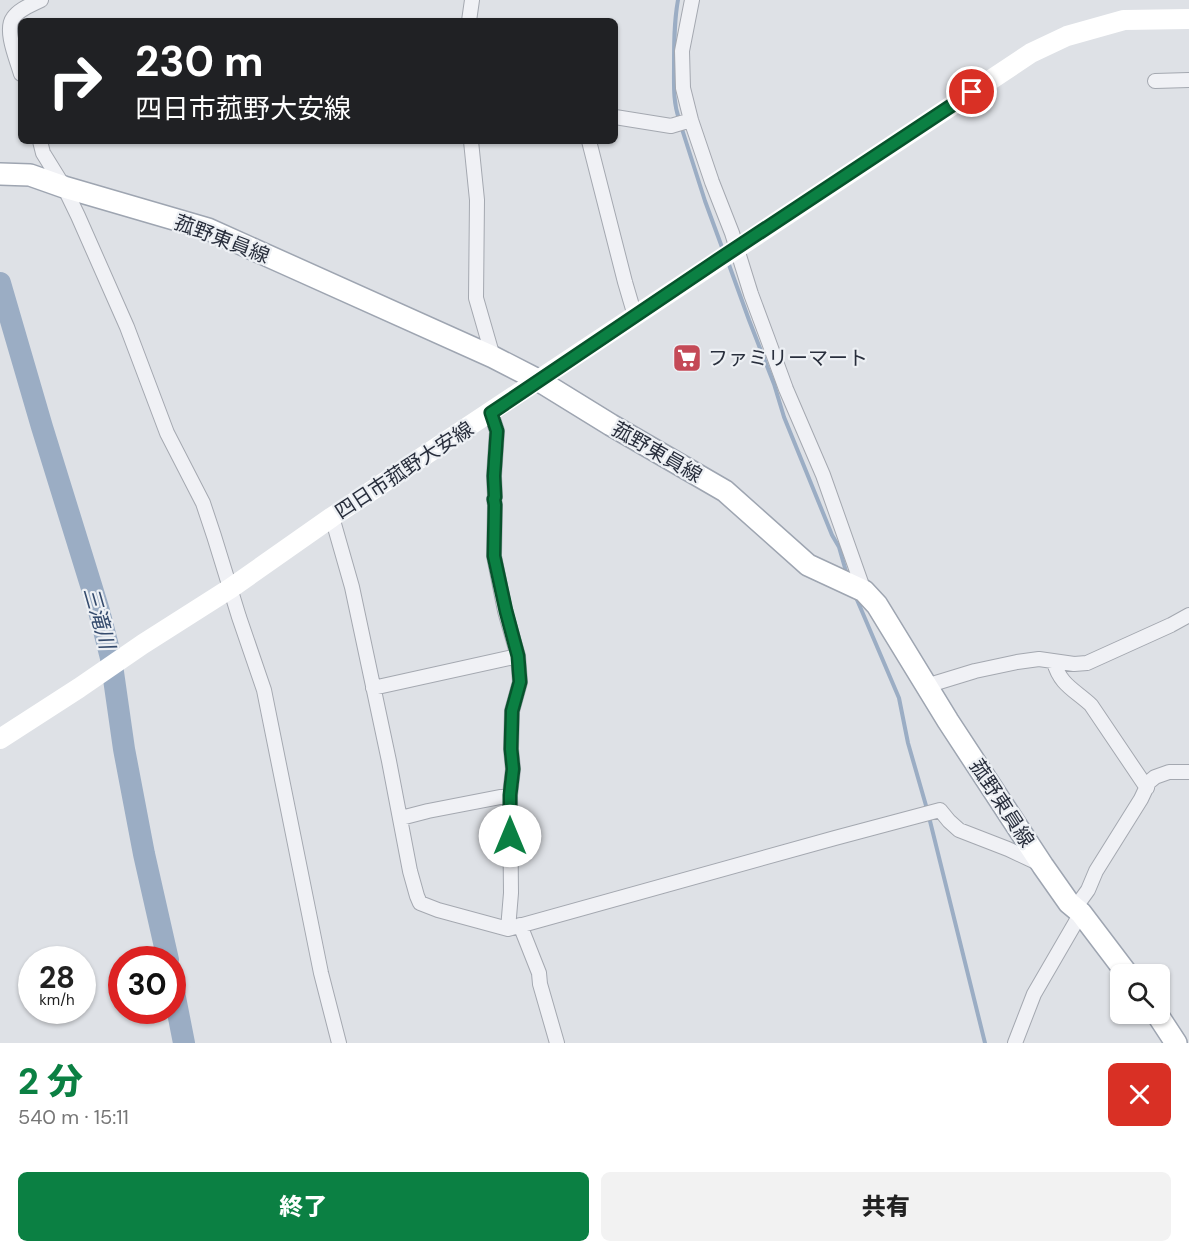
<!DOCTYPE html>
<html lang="ja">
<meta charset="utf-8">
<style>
body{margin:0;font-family:"DM Sans","Noto Sans JP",sans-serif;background:#f2f2f2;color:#222;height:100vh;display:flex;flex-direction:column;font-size:22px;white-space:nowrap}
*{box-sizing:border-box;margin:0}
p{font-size:20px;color:#767676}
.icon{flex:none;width:33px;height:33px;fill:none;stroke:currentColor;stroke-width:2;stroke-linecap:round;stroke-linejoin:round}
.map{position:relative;height:1043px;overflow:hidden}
.panel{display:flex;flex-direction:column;background:#fff;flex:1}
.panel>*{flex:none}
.hud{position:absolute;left:18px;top:18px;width:600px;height:126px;border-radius:9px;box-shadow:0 2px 4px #0004;background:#202124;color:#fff;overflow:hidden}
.controls{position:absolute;left:1110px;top:964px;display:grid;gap:12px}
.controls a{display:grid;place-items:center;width:60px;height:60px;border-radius:9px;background:#fff;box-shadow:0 2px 4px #0004;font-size:30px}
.speed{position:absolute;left:18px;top:946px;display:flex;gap:12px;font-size:30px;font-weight:700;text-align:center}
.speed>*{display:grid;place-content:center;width:78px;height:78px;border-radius:50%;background:#fff;box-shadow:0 2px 4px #0004;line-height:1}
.speed small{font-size:15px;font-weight:400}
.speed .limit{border:9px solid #d22;background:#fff;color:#111}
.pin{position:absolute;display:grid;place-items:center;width:51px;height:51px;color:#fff;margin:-26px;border:3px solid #fff;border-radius:50%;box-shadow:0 2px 6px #0007}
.me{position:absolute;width:66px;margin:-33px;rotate:0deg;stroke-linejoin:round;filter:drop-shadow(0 0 4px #0008)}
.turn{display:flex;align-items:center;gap:21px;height:126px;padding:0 18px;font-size:27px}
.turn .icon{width:78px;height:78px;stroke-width:2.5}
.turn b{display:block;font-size:42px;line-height:51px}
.round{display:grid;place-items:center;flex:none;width:63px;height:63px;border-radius:9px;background:#f2f2f2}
.summary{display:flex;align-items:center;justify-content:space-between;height:102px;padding:0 18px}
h1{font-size:36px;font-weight:800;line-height:45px;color:#0b8043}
.button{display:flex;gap:12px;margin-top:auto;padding:12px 18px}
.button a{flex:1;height:69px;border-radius:9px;background:#0b8043;color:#fff;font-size:24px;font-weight:800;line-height:69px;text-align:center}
.button a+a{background:#f2f2f2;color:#222}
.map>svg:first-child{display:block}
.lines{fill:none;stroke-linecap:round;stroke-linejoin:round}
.stream{stroke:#9badc4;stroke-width:4}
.river{stroke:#9badc4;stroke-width:22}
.street-casing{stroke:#a4a8b0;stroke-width:16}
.primary-casing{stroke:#9ea5b1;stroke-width:24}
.street{stroke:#f0f1f5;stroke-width:14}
.secondary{stroke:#fff;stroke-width:20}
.primary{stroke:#fff;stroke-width:21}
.route-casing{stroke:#07532c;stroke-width:15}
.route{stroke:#0b8043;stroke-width:10}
.labels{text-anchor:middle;stroke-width:4.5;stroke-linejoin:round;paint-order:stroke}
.street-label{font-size:20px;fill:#282e3c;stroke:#edf0f4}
.poi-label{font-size:20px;fill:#282e3c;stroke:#edf0f4;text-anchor:start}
.water-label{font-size:21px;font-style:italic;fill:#354b6d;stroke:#edf0f4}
</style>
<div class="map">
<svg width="1189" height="1043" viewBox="0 0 1189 1043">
<rect width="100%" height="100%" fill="#dee1e6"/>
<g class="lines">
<path class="stream" d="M 678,0 C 674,22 674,44 674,67 C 674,85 673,102 679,119
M 681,126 L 705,201 L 723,250
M 728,262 L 749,320 L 774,384 L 784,417 L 832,535 L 839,547 L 847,575
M 855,595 L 899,698 L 908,743 L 927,809
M 929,817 L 985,1043"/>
<path class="river" d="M 0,283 L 42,427 L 99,611 L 111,658 L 124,749 L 144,854 L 168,960
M 172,982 L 184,1043"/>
<g class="street-casing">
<path id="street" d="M 692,0 L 682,51 L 683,88 L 691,120 L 712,182 L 732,233 L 751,294 L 767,337 L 786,389 L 823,475 L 864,591
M 469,21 L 472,0
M 21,74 C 17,60 4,30 13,18 C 19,9 31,5 41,0
M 1155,81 L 1189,80
M 615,117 L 671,126 L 691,120
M 40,141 L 43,153 L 64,187 L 78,216 L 127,327 L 167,433 L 203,503 L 214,536 L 239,617 L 264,690 L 321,973 L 339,1043
M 471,141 L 477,200 L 476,298 L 493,357
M 589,141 L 625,282 L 635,316
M 491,413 L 497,431 L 494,476 L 495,497 L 494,499 L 495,505 L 494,556 L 505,611 L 518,656 L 520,682 L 512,711 L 511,749 L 513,769 L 510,795 L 511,893 L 508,929
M 332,517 L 352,587 L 389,761 L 410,871 L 417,896 L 420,903 L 438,910 L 508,929 L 835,838 L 940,810 L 949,821 L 959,830 L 1008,849 L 1040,864
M 1054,662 C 1060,685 1075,690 1091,705 L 1147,788
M 926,686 L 975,671 L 1017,662 L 1039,659 L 1074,664 L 1087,663 L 1171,625 L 1189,615
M 373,688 L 518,656
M 401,818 L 428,811 L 510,795
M 1075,908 L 1088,890 L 1096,871 L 1141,799 L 1149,782 L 1155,777 L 1169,772 L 1189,772
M 520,925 L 539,973 L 540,984 L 557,1043
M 1015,1043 L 1034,994 L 1081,913"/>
</g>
<g class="primary-casing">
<path id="primary" d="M 0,174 L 30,175 L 64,187 L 208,229 L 493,357 L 538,380 L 611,425 L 725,491 L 808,565 L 864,591 L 877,605 L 948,721 L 1043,866 L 1069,903 L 1081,913 L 1128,975
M 1157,1014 L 1176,1043"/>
</g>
<use href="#street" class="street"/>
<path class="secondary" d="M 0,739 L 79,688 L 143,644 L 231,588 L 332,517 L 1031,53 L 1067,36 L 1124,20 L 1189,19"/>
<use href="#primary" class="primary"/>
</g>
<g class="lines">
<g class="route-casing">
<path id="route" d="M 510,836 L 510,795 L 513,769 L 511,749 L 512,711 L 520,682 L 518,656 L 506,611 L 494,556 L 495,505 L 494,499 L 495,497 L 494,476 L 497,431 L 491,413 L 718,260 L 972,92"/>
</g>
<use href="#route" class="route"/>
</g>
<defs>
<g id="supermarket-square" transform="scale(1.5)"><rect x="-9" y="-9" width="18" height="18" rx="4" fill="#c44a57" stroke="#edf0f4"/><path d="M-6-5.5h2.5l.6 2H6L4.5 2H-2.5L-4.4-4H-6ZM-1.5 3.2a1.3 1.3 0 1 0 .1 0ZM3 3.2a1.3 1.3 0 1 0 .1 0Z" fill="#fff"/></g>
</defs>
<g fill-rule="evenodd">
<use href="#supermarket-square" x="687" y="358"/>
</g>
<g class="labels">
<g class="street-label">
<text transform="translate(222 239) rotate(21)" y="7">菰野東員線</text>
<text transform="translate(657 452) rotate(30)" y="7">菰野東員線</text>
<text transform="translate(404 470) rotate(-33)" y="7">四日市菰野大安線</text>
<text transform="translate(1002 803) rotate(57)" y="7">菰野東員線</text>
</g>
<g class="poi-label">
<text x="708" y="365">ファミリーマート</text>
</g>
<g class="water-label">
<text transform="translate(99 618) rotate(74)" y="7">三滝川</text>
</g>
</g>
</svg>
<div class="controls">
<a><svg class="icon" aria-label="search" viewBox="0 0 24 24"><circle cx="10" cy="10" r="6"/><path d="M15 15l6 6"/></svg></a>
</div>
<div class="speed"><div>28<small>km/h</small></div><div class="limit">30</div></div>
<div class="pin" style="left:972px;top:92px;background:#d93025"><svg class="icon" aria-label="arrive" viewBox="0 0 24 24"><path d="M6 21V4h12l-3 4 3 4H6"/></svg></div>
<svg class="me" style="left:510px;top:836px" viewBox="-20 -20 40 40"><circle r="19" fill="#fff"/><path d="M0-13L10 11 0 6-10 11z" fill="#0b8043"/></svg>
<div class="hud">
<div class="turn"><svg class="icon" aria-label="right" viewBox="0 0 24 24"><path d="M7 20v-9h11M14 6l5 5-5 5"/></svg><div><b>230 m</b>四日市菰野大安線</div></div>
</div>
</div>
<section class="panel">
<div class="summary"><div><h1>2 分</h1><p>540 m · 15:11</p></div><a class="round" style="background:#d93025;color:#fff"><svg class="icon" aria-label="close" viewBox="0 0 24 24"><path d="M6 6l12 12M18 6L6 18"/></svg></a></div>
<div class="button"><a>終了</a><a>共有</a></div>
</section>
